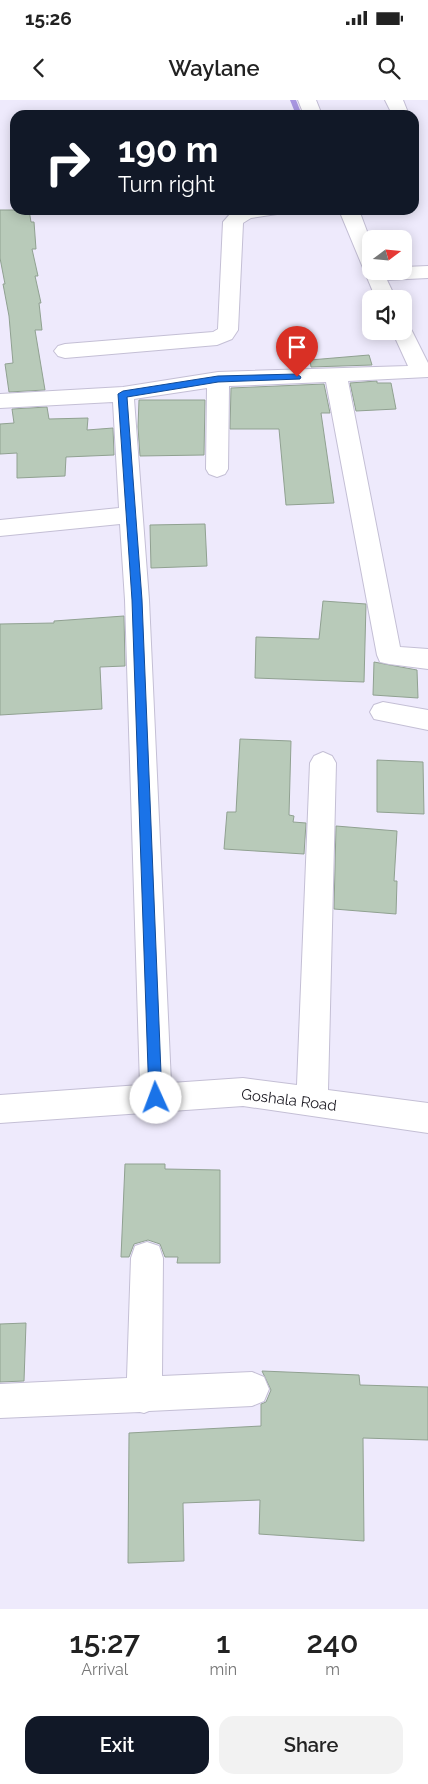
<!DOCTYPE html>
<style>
body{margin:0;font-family:Raleway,sans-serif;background:#f2f2f2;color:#222;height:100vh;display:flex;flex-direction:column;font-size:19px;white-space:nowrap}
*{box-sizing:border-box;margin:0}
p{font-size:16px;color:#767676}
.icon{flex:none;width:28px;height:28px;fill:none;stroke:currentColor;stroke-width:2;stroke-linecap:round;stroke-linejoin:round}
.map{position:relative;height:1509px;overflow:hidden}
.side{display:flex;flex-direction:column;background:#fff;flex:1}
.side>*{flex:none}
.hud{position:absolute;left:10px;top:10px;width:409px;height:105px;border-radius:15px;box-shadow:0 2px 12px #0003;background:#111827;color:#fff;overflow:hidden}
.needle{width:32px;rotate:74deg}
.buttons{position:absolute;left:362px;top:130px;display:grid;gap:10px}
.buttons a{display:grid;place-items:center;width:50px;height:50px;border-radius:10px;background:#fff;box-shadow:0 2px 12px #0003;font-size:25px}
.pin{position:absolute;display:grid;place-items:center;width:42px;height:42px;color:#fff;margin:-51px -21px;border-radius:50% 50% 50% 0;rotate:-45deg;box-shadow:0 0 5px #0007}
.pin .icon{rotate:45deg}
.me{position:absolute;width:55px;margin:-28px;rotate:358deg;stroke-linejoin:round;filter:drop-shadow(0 0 4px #0008)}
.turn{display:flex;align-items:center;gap:18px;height:105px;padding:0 25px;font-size:22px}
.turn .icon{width:65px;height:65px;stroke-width:2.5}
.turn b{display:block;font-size:35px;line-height:42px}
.eta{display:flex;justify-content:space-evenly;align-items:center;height:85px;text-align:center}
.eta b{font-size:30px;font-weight:600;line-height:35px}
.button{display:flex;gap:10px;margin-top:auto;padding:10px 25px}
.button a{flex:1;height:58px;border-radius:15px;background:#111827;color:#fff;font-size:20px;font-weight:600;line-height:58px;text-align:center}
.button a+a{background:#f2f2f2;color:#222}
.status{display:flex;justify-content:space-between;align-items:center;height:35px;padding:0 25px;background:#fff;direction:ltr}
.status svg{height:14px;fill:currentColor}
header{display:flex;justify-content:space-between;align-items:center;height:65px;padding:0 25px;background:#fff;font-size:22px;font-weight:600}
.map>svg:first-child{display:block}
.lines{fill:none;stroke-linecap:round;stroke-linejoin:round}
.stream{fill:#a997e2;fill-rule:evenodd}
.building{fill:#b8cab9;stroke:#90a191}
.minor-casing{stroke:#c4bfd5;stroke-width:2}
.minor{fill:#fff;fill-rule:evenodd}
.route{fill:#1a73e8;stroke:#114b97}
.labels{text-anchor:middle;stroke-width:4.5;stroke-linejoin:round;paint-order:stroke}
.street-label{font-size:15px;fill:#1c1a22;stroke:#fff}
</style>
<div class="status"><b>15:26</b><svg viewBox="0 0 49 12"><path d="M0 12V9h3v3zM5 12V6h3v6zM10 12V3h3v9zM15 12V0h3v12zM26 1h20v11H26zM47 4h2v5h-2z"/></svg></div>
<header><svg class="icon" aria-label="back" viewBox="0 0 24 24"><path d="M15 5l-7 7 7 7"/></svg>Waylane<svg class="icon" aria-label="search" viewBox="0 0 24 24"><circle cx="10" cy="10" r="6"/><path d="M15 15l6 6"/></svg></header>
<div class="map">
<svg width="428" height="1509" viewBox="0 0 428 1509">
<rect width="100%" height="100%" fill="#eeeafc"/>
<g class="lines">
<path class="stream" d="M 290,0 L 296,0 L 302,15 L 296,15 Z"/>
</g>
<path class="building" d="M 0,110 L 29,110 L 31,122 L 34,122 L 36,149 L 32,149 L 38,176 L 35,176 L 41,203 L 39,203 L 42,230 L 35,230 L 45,290 L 9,292 L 5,264 L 13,263 L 9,216 L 3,184 L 5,184 L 0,158 Z
M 369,255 L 372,265 L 311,267 L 310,260 Z
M 377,281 L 377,283 L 391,283 L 396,309 L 356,311 L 350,283 Z
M 324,284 L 330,313 L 321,313 L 334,403 L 286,405 L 279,329 L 230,329 L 231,288 Z
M 139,300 L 205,300 L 204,355 L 140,356 L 138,327 Z
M 47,307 L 49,319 L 88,318 L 87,330 L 113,328 L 114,355 L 66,357 L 65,376 L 17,378 L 17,353 L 0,354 L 0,324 L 14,323 L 12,309 Z
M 205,424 L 207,466 L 151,468 L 150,425 Z
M 323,501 L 366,504 L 364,582 L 255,578 L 256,537 L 319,539 Z
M 124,516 L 125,566 L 100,567 L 102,609 L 0,615 L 0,524 L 54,523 L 54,521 Z
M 374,562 L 417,570 L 418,598 L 373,595 Z
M 240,639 L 291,641 L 289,715 L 294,716 L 293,722 L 306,723 L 304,754 L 224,749 L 227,712 L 236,712 Z
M 377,660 L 423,662 L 424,714 L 377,712 Z
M 336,726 L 397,731 L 394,781 L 397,781 L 396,814 L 334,809 Z
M 125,1064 L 165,1064 L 165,1069 L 220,1070 L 220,1163 L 177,1163 L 178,1157 L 165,1157 L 160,1144 L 148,1140 L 134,1144 L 129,1157 L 121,1157 Z
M 26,1223 L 24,1281 L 0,1282 L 0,1224 Z
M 262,1271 L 359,1275 L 360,1285 L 428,1287 L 428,1340 L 363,1338 L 364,1441 L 259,1434 L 260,1400 L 183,1403 L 184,1461 L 128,1463 L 129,1333 L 261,1326 L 261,1304 L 266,1302 L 271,1290 Z"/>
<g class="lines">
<g class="minor-casing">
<path id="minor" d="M 298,0 L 316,0 L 322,15 L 304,15 Z
M 385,0 L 403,0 L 407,10 L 404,14 L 392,14 Z
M 238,110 L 280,110 L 277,114 L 251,118 L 243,123 L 238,230 L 232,239 L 217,245 L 65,258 L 58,256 L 54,251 L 58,246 L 65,244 L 213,232 L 218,229 L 223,122 L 230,114 Z
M 339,110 L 359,110 L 371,142 L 371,171 L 404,171 L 404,167 L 428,166 L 428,178 L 387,180 L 396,199 L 376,199 Z
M 404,225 L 409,226 L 412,231 L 428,263 L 428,277 L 348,281 L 400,547 L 428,549 L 428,569 L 389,564 L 380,562 L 377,555 L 326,282 L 229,286 L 228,369 L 225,374 L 217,377 L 209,374 L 206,369 L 207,288 L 134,299 L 149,500 L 171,983 L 243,978 L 297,985 L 310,663 L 314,656 L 323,652 L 332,656 L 336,663 L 328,990 L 428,1003 L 428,1033 L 243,1006 L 0,1023 L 0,995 L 140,985 L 125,500 L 120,424 L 0,436 L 0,420 L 119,408 L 113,302 L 0,308 L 0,294 L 123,287 L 218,272 L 408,266 L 392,231 L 404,231 Z
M 383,602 L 428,610 L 428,630 L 374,619 L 370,612 L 374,605 Z
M 147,1142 L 159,1146 L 163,1158 L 162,1276 L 252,1272 L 264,1277 L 269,1289 L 264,1301 L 252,1306 L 149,1311 L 144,1313 L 140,1312 L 0,1318 L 0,1284 L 127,1278 L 131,1158 L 135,1146 Z"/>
</g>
<use href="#minor" class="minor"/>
</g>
<path class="route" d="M 297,274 L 301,277 L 300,279 L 218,282 L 127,297 L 142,500 L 162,998 L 160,1002 L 156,1004 L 151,1002 L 149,998 L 132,500 L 118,294 L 123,291 L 218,276 Z"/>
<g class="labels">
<g class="street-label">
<text transform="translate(289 1000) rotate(7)" y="5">Goshala Road</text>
</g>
</g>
</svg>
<div class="buttons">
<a><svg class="needle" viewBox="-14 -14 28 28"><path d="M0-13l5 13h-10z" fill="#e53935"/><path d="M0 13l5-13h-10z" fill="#767676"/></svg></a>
<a><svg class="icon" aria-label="sound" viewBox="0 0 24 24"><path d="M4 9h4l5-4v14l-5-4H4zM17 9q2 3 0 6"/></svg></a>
</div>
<div class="pin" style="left:297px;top:277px;background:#d93025"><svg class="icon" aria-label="arrive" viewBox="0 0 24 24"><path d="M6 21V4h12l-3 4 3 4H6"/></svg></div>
<svg class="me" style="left:156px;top:998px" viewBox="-20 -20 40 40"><circle r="19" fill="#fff"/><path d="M0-13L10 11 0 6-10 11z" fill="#1a73e8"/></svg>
<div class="hud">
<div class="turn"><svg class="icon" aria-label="right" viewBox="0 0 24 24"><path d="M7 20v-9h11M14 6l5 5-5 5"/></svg><div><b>190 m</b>Turn right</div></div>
</div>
</div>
<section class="side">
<div class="eta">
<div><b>15:27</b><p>Arrival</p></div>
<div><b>1</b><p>min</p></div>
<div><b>240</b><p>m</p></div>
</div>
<div class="button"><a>Exit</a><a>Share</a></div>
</section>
